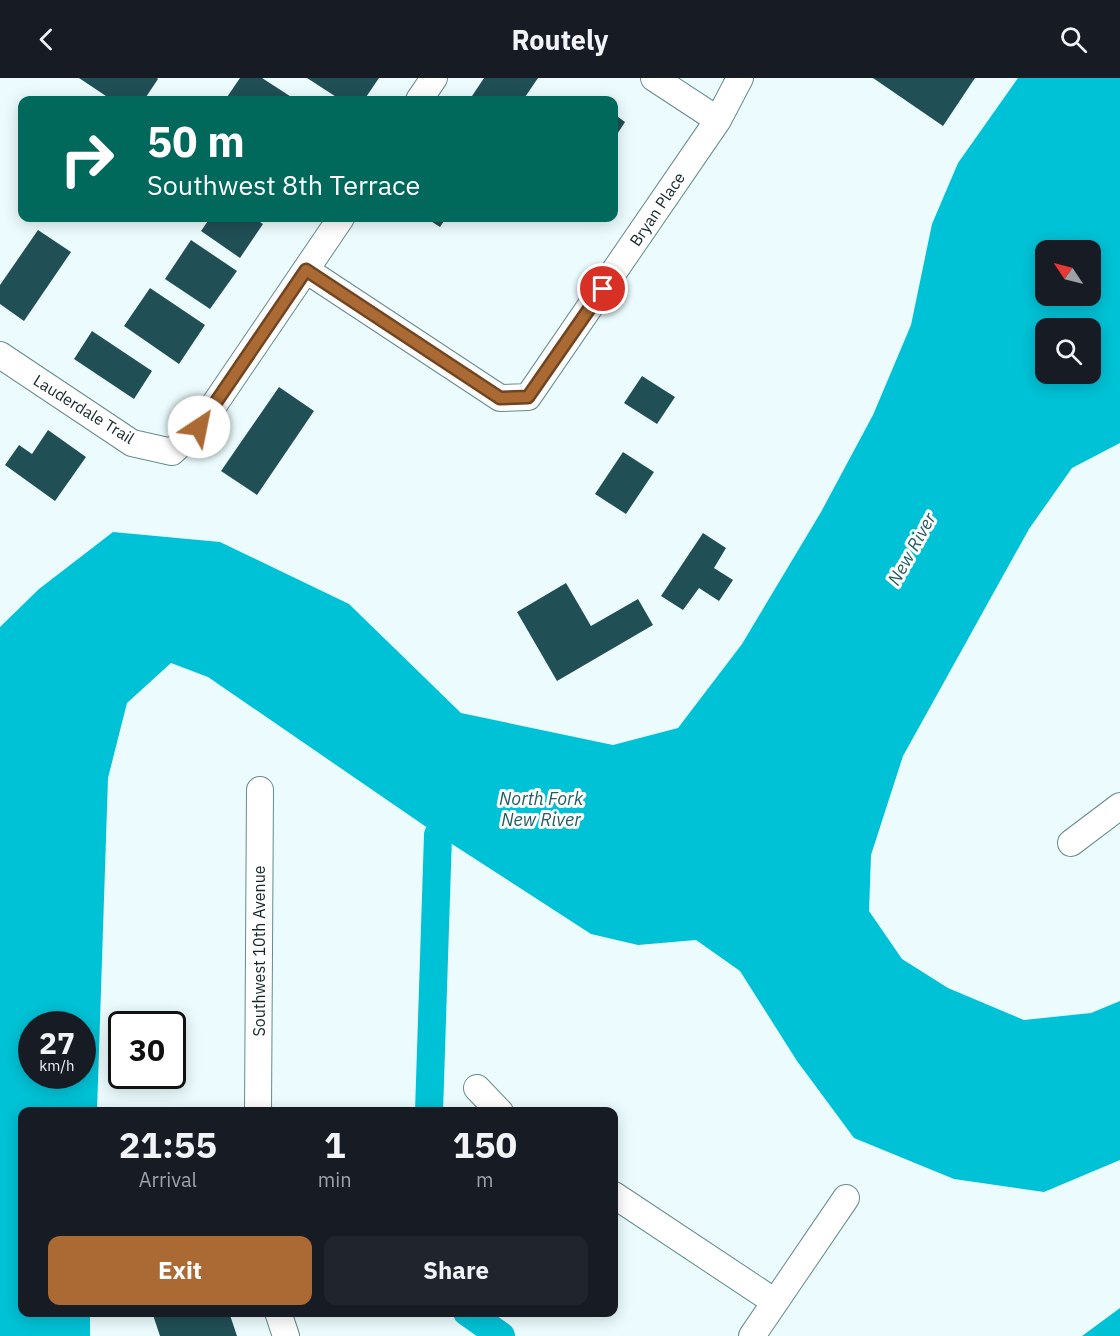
<!DOCTYPE html>
<style>
body{margin:0;font-family:"IBM Plex Sans",sans-serif;background:#20242c;color:#f1f3f6;height:100vh;display:flex;flex-direction:column;font-size:22px;white-space:nowrap}
*{box-sizing:border-box;margin:0}
p{font-size:20px;color:#9ea1a6}
.icon{flex:none;width:33px;height:33px;fill:none;stroke:currentColor;stroke-width:2;stroke-linecap:round;stroke-linejoin:round}
.map{position:relative;flex:1;overflow:hidden}
.details{position:absolute;left:18px;top:1029px;width:600px;height:210px;display:flex;flex-direction:column;background:#171b24;border-radius:12px;box-shadow:0 3px 15px #0003}
.details>*{flex:none}
.guide{position:absolute;left:18px;top:18px;width:600px;height:126px;border-radius:12px;box-shadow:0 3px 15px #0003;background:#00695c;color:#fff;overflow:hidden}
.needle{width:39px;rotate:305deg}
.buttons{position:absolute;left:1035px;top:162px;display:grid;gap:12px}
.buttons a{display:grid;place-items:center;width:66px;height:66px;border-radius:12px;background:#171b24;box-shadow:0 3px 15px #0003;font-size:30px}
.speed{position:absolute;left:18px;top:933px;display:flex;gap:12px;font-size:30px;font-weight:700;text-align:center}
.speed>*{display:grid;place-content:center;width:78px;height:78px;border-radius:50%;background:#171b24;box-shadow:0 3px 15px #0003;line-height:1}
.speed small{font-size:15px;font-weight:400}
.speed .limit{border:3px solid #111;border-radius:9px;background:#fff;color:#111}
.pin{position:absolute;display:grid;place-items:center;width:51px;height:51px;color:#fff;margin:-26px;border:3px solid #fff;border-radius:50%;box-shadow:0 2px 6px #0007}
.me{position:absolute;width:66px;margin:-33px;rotate:34deg;stroke-linejoin:round;filter:drop-shadow(0 0 4px #0008)}
.turn{display:flex;align-items:center;gap:21px;height:126px;padding:0 30px;font-size:27px}
.turn .icon{width:78px;height:78px;stroke-width:2.5}
.turn b{display:block;font-size:42px;line-height:51px}
.eta{display:flex;justify-content:space-evenly;align-items:center;height:102px;text-align:center}
.eta b{font-size:36px;font-weight:700;line-height:42px}
.action{display:flex;gap:12px;margin-top:auto;padding:12px 30px}
.action a{flex:1;height:69px;border-radius:12px;background:#ab6a34;color:#fff;font-size:24px;font-weight:700;line-height:69px;text-align:center}
.action a+a{background:#20242c;color:#f1f3f6}
header{display:flex;justify-content:space-between;align-items:center;height:78px;padding:0 30px;background:#171b24;font-size:27px;font-weight:700}
.map>svg:first-child{display:block}
.water{fill:#00c2d6;fill-rule:evenodd}
.lines{fill:none;stroke-linecap:round;stroke-linejoin:round}
.canal{stroke:#00c2d6;stroke-width:28}
.building{fill:#214f56}
.street-casing{stroke:#658a8f;stroke-width:28}
.street{stroke:#fff;stroke-width:26}
.route-casing{stroke:#6f4522;stroke-width:15}
.route{stroke:#ab6a34;stroke-width:10}
.labels{text-anchor:middle;stroke-width:6;stroke-linejoin:round;paint-order:stroke}
.street-label{font-size:16px;fill:#162628;stroke:#fff}
.water-label{font-size:18px;font-style:italic;fill:#205e66;stroke:#fff}
</style>
<header><svg class="icon" aria-label="back" viewBox="0 0 24 24"><path d="M15 5l-7 7 7 7"/></svg>Routely<svg class="icon" aria-label="search" viewBox="0 0 24 24"><circle cx="10" cy="10" r="6"/><path d="M15 15l6 6"/></svg></header>
<div class="map">
<svg width="1120" height="1258" viewBox="0 0 1120 1258">
<rect width="100%" height="100%" fill="#ecfcfe"/>
<path class="water" d="M 1018,0 L 1120,0 L 1120,365 L 1072,390 L 1029,451 L 903,678 L 871,777 L 869,833 L 902,881 L 948,910 L 1024,942 L 1091,935 L 1120,923 L 1120,1082 L 1044,1114 L 954,1101 L 854,1060 L 797,983 L 740,893 L 696,862 L 638,867 L 591,856 L 438,757 L 208,599 L 171,585 L 127,625 L 108,700 L 97,1033 L 22,1034 L 22,1234 L 90,1235 L 90,1258 L 0,1258 L 0,549 L 39,511 L 113,454 L 220,464 L 349,526 L 461,635 L 613,667 L 678,650 L 742,566 L 821,434 L 873,337 L 911,247 L 932,146 L 958,85 ZM 1046,172 L 1090,172 L 1090,218 L 1046,218 ZM 1046,250 L 1090,250 L 1090,296 L 1046,296 ZM 32,946 L 82,946 L 82,998 L 32,998 Z
M 1120,1230 L 1120,1258 L 1082,1258 Z"/>
<g class="lines">
<path class="canal" d="M 429,1034 L 438,757
M 467,1234 L 501,1258"/>
</g>
<path class="building" d="M 79,0 L 157,0 L 158,1 L 144,22 L 112,22 Z
M 240,0 L 262,0 L 296,22 L 225,22 Z
M 307,0 L 379,0 L 364,22 L 341,22 Z
M 484,0 L 538,0 L 523,22 L 473,22 L 470,21 Z
M 873,0 L 975,0 L 943,48 Z
M 614,36 L 625,44 L 614,61 Z
M 210,140 L 254,140 L 263,146 L 240,180 L 201,153 Z
M 426,140 L 446,140 L 440,149 Z
M 38,152 L 71,174 L 24,243 L 0,226 L 0,207 Z
M 191,162 L 237,193 L 210,231 L 165,201 Z
M 150,210 L 205,247 L 179,286 L 124,248 Z
M 92,253 L 152,293 L 134,321 L 74,281 Z
M 642,298 L 675,319 L 657,346 L 624,325 Z
M 279,309 L 314,333 L 257,417 L 221,393 Z
M 48,352 L 86,379 L 55,423 L 5,387 L 19,367 L 32,376 Z
M 623,374 L 654,394 L 626,436 L 595,416 Z
M 703,455 L 726,470 L 714,490 L 733,502 L 719,523 L 699,510 L 683,532 L 661,518 Z
M 566,505 L 591,548 L 638,521 L 653,547 L 557,603 L 517,534 Z
M 152,1234 L 229,1234 L 237,1258 L 160,1258 Z"/>
<g class="lines">
<g class="street-casing">
<path id="street" d="M 654,0 L 718,42
M 419,22 L 434,0
M 306,192 L 500,320 L 528,319 L 718,42 L 740,0
M 0,277 L 132,365 L 172,374 L 199,349 L 341,140
M 1071,765 L 1120,728
M 477,1010 L 500,1034
M 258,1034 L 260,712
M 614,1117 L 775,1224
M 278,1234 L 286,1258
M 752,1258 L 846,1120"/>
</g>
<use href="#street" class="street"/>
</g>
<g class="lines">
<g class="route-casing">
<path id="route" d="M 199,349 L 306,192 L 500,320 L 528,319 L 603,211"/>
</g>
<use href="#route" class="route"/>
</g>
<g class="labels">
<g class="street-label">
<text transform="translate(657 131) rotate(-56)" y="6">Bryan Place</text>
<text transform="translate(84 331) rotate(32)" y="6">Lauderdale Trail</text>
<text transform="translate(259 873) rotate(-90)" y="6">Southwest 10th Avenue</text>
</g>
<g class="water-label">
<text transform="translate(912 471) rotate(-61)" y="6">New River</text>
<text x="541" y="727">North Fork<tspan x="541" dy="21">New River</tspan></text>
</g>
</g>
</svg>
<div class="buttons">
<a><svg class="needle" viewBox="-14 -14 28 28"><path d="M0-13l5 13h-10z" fill="#e53935"/><path d="M0 13l5-13h-10z" fill="#9ea1a6"/></svg></a>
<a><svg class="icon" aria-label="search" viewBox="0 0 24 24"><circle cx="10" cy="10" r="6"/><path d="M15 15l6 6"/></svg></a>
</div>
<div class="speed"><div>27<small>km/h</small></div><div class="limit">30</div></div>
<div class="pin" style="left:603px;top:211px;background:#d93025"><svg class="icon" aria-label="arrive" viewBox="0 0 24 24"><path d="M6 21V4h12l-3 4 3 4H6"/></svg></div>
<svg class="me" style="left:199px;top:349px" viewBox="-20 -20 40 40"><circle r="19" fill="#fff"/><path d="M0-13L10 11 0 6-10 11z" fill="#ab6a34"/></svg>
<div class="guide">
<div class="turn"><svg class="icon" aria-label="right" viewBox="0 0 24 24"><path d="M7 20v-9h11M14 6l5 5-5 5"/></svg><div><b>50 m</b>Southwest 8th Terrace</div></div>
</div>
<section class="details">
<div class="eta">
<div><b>21:55</b><p>Arrival</p></div>
<div><b>1</b><p>min</p></div>
<div><b>150</b><p>m</p></div>
</div>
<div class="action"><a>Exit</a><a>Share</a></div>
</section>
</div>
